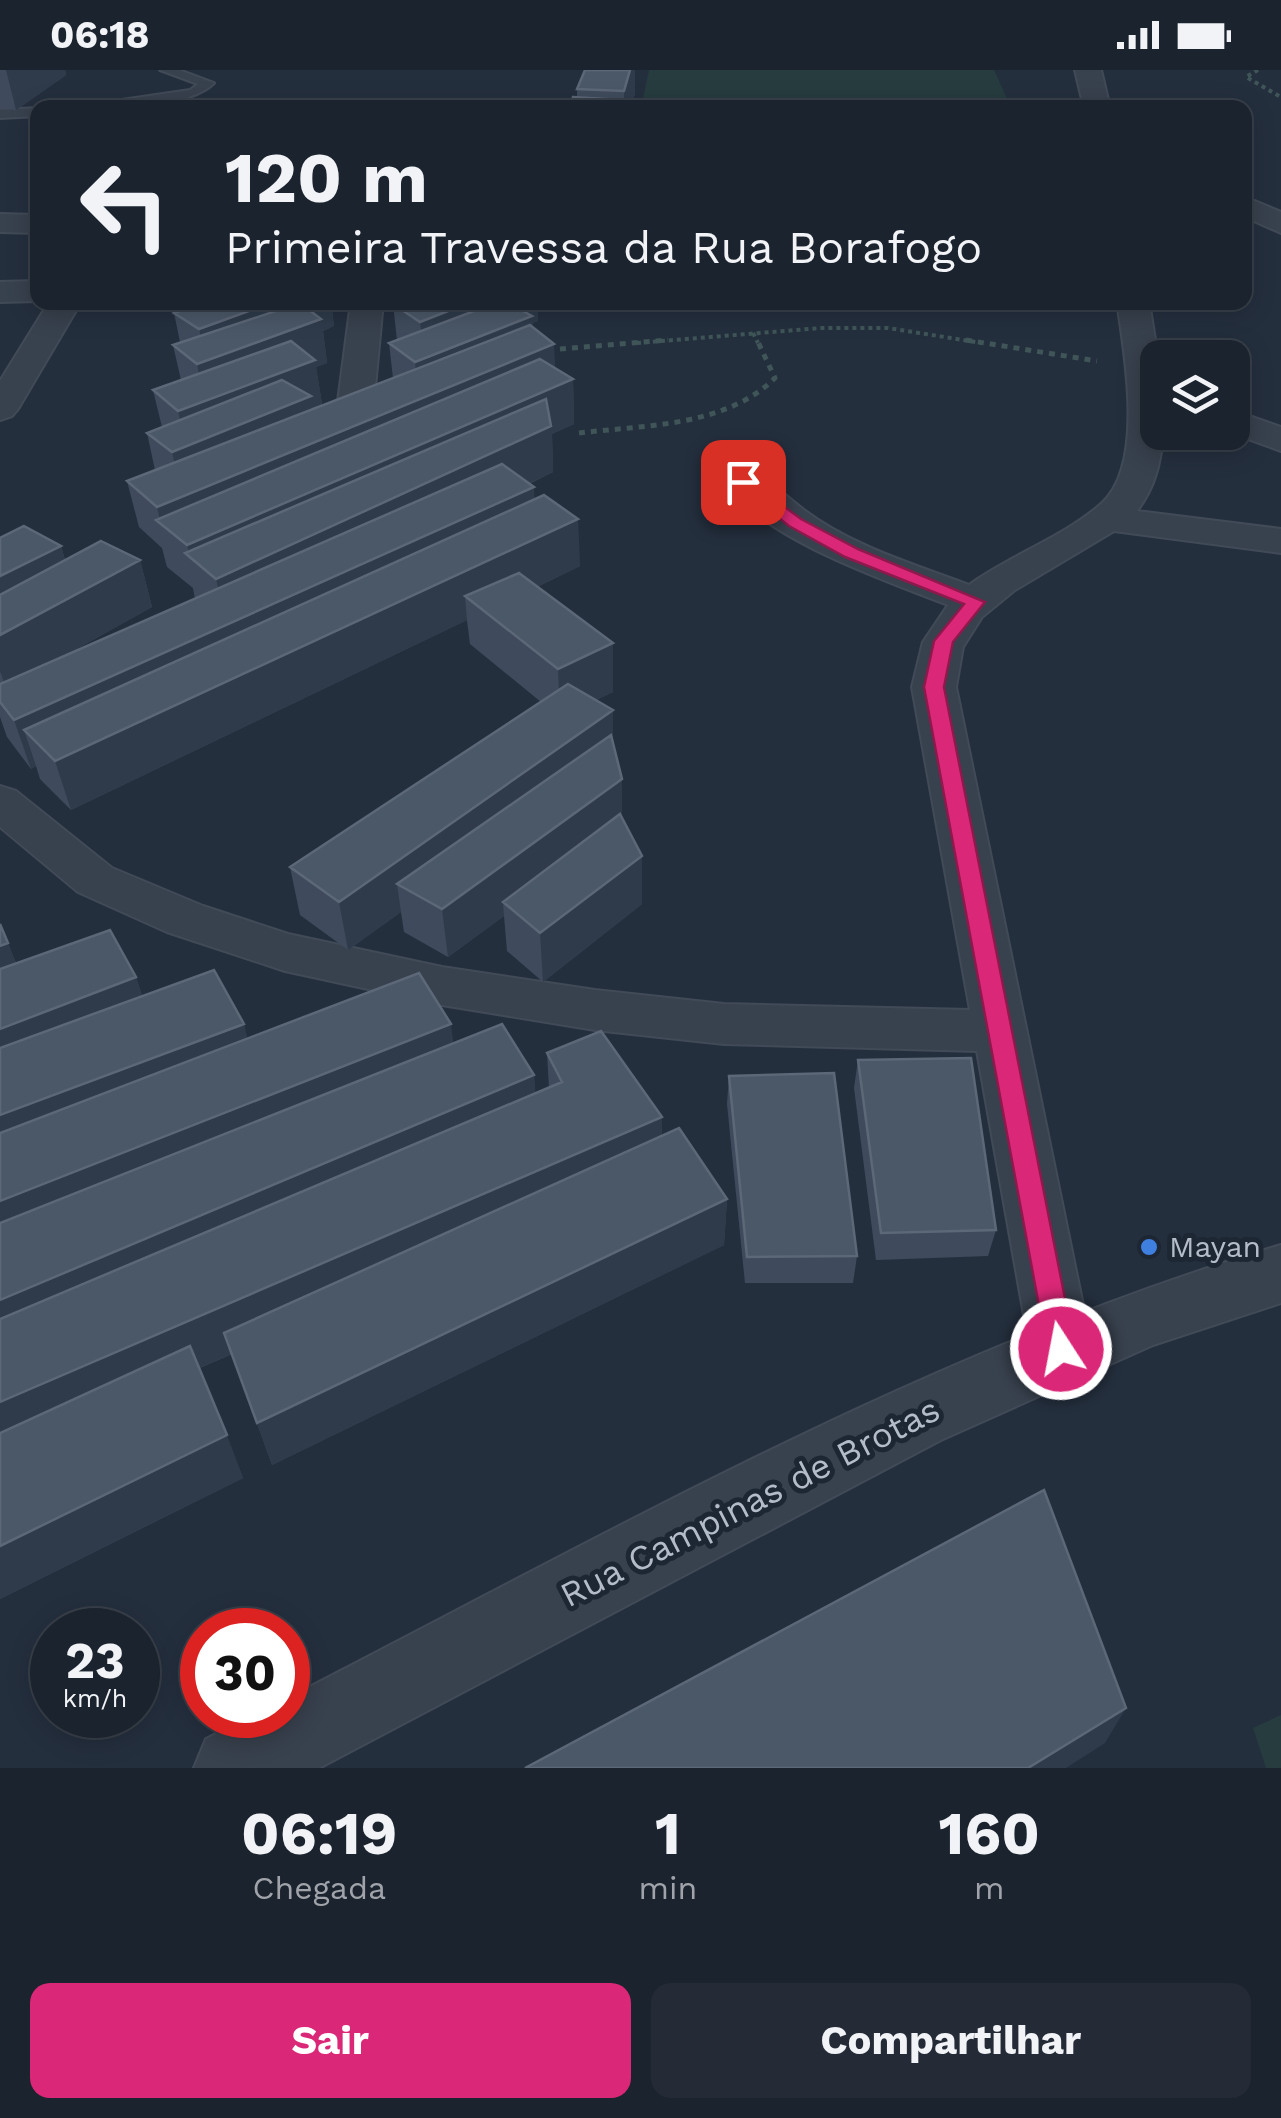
<!DOCTYPE html>
<html lang="pt">
<style>
body{margin:0;font-family:"Work Sans",sans-serif;background:#242b36;color:#f1f3f6;height:100vh;display:flex;flex-direction:column;font-size:38px;white-space:nowrap}
*{box-sizing:border-box;margin:0}
p{font-size:32px;color:#a0a4aa}
.icon{flex:none;width:55px;height:55px;fill:none;stroke:currentColor;stroke-width:2;stroke-linecap:round;stroke-linejoin:round}
.map{position:relative;height:1698px;overflow:hidden}
.panel{display:flex;flex-direction:column;background:#1b232e;flex:1}
.panel>*{flex:none}
.top-card{position:absolute;left:30px;top:30px;width:1222px;height:210px;border-radius:20px;box-shadow:0 5px 25px #0003,0 0 0 2px #39404a;background:#1b232e;color:#f1f3f6;overflow:hidden}
.buttons{position:absolute;left:1140px;top:270px;display:grid;gap:20px}
.buttons a{display:grid;place-items:center;width:110px;height:110px;border-radius:20px;background:#1b232e;box-shadow:0 5px 25px #0003,0 0 0 2px #39404a;font-size:50px}
.speed{position:absolute;left:30px;top:1538px;display:flex;gap:20px;font-size:50px;font-weight:700;text-align:center}
.speed>*{display:grid;place-content:center;width:130px;height:130px;border-radius:50%;background:#1b232e;box-shadow:0 5px 25px #0003,0 0 0 2px #39404a;line-height:1}
.speed small{font-size:25px;font-weight:400}
.speed .limit{border:15px solid #d22;background:#fff;color:#111}
.pin{position:absolute;display:grid;place-items:center;width:85px;height:85px;color:#fff;margin:-42px;border-radius:20px;box-shadow:0 5px 15px #0006}
.me{position:absolute;width:110px;margin:-55px;rotate:349deg;stroke-linejoin:round;filter:drop-shadow(0 0 8px #0008)}
.turn{display:flex;align-items:center;gap:35px;height:210px;padding:0 30px;font-size:45px}
.turn .icon{width:130px;height:130px;stroke-width:2.5}
.turn b{display:block;font-size:70px;line-height:85px}
.eta{display:flex;justify-content:space-evenly;align-items:center;height:170px;text-align:center}
.eta b{font-size:60px;font-weight:700;line-height:70px}
.button{display:flex;gap:20px;margin-top:auto;padding:20px 30px}
.button a{flex:1;height:115px;border-radius:20px;background:#db2777;color:#fff;font-size:40px;font-weight:700;line-height:115px;text-align:center}
.button a+a{background:#242b36;color:#f1f3f6}
.status{display:flex;justify-content:space-between;align-items:center;height:70px;padding:0 50px;background:#1b232e;direction:ltr}
.status svg{height:28px;fill:currentColor}
.map>svg:first-child{display:block}
.green{fill:#263c3f}
.lines{fill:none;stroke-linecap:round;stroke-linejoin:round}
.service-casing{stroke:#414a57;stroke-width:4}
.minor-casing{stroke:#414a57;stroke-width:4}
.tertiary-casing{stroke:#414a57;stroke-width:4}
.path-far1{stroke:#3f5557;stroke-width:4;stroke-dasharray:4 4;stroke-linecap:butt}
.path{stroke:#3f5557;stroke-width:5;stroke-dasharray:6 6;stroke-linecap:butt}
.service{fill:#38414e;fill-rule:evenodd}
.minor{fill:#38414e;fill-rule:evenodd}
.tertiary{fill:#38414e;fill-rule:evenodd}
.wall{fill:#3f4b5c}
.shaded-wall{fill:#2f3b4b}
.building{fill:#4b5868;stroke:#5c6777;stroke-width:2.5}
.route{fill:#db2777;stroke:#8e194d;stroke-width:2.5}
.shop-dot{fill:#3f7fe0;stroke:#1d2633;stroke-width:4}
.labels{text-anchor:middle;stroke-width:10;stroke-linejoin:round;paint-order:stroke}
.poi-label{font-size:30px;fill:#b4bcc9;stroke:#1d2633;text-anchor:start}
.near-street-label{font-size:35px;fill:#b4bcc9;stroke:#1d2633}
</style>
<div class="status"><b>06:18</b><svg viewBox="0 0 49 12"><path d="M0 12V9h3v3zM5 12V6h3v6zM10 12V3h3v9zM15 12V0h3v12zM26 1h20v11H26zM47 4h2v5h-2z"/></svg></div>
<div class="map">
<svg width="1281" height="1698" viewBox="0 0 1281 1698">
<rect width="100%" height="100%" fill="#242f3e"/>
<path class="green" d="M 649,0 L 994,0 L 1011,37 L 641,37 Z
M 1281,1645 L 1281,1698 L 1266,1698 L 1253,1658 Z"/>
<g class="lines">
<g class="service-casing">
<path id="service" d="M 160,0 L 179,0 L 214,13 C 187,40 105,38 67,38 L 190,20 L 198,14 Z
M 38,38 L 38,46 L 0,48 L 0,40 Z"/>
</g>
<g class="minor-casing">
<path id="minor" d="M 1075,0 L 1101,0 L 1110,38 L 1084,38 Z
M 1245,127 L 1281,142 L 1281,163 L 1245,147 Z
M 0,144 L 38,145 L 38,163 L 0,162 Z
M 38,211 L 38,231 L 0,232 L 0,212 Z
M 49,232 L 81,232 L 18,339 L 12,346 L 0,350 L 0,311 Z
M 351,232 L 383,232 L 373,339 L 367,346 L 355,350 L 343,346 L 337,339 Z
M 1117,232 L 1149,232 L 1158,288 L 1158,362 L 1163,362 C 1161,393 1155,417 1137,441 L 1281,459 L 1281,483 L 1114,461 L 1015,520 L 982,547 L 963,577 L 956,617 L 1092,1279 L 1083,1299 L 1061,1307 L 1039,1299 L 1030,1279 L 977,981 L 724,974 L 595,960 L 442,935 L 285,901 L 167,862 L 78,822 L 0,757 L 0,716 L 16,721 L 112,798 L 203,836 L 288,864 L 442,897 L 595,920 L 724,934 L 970,940 L 912,617 L 923,572 L 948,535 C 884,510 763,469 724,412 L 730,404 C 760,397 781,423 804,440 C 852,476 913,494 969,515 C 1010,485 1062,468 1101,434 C 1145,396 1125,285 1117,232 Z
M 1232,340 L 1281,357 L 1281,381 L 1229,362 Z"/>
</g>
<g class="tertiary-casing">
<path id="tertiary" d="M 1281,1175 L 1281,1233 L 1153,1275 L 941,1370 L 319,1698 L 194,1698 L 206,1669 L 253,1645 L 288,1645 L 288,1628 C 610,1463 932,1278 1281,1175 Z"/>
</g>
<path class="path-far1" d="M 1258,0 L 1246,7 L 1281,27
M 753,263 L 758,273
M 637,273 L 821,258 L 888,258 L 982,273"/>
<path class="path" d="M 966,270 L 1097,291
M 548,280 L 668,270
M 579,363 C 645,355 725,357 775,308 L 757,270"/>
<use href="#service" class="service"/>
<use href="#minor" class="minor"/>
<use href="#tertiary" class="tertiary"/>
</g>
<path class="wall" d="M 0,0 L 65,0 L 66,5 L 16,40 L 0,38 Z
M 585,0 L 635,0 L 635,23 L 631,38 L 569,38 L 577,27 L 577,19 Z
M 199,232 L 331,232 L 334,256 L 323,261 L 327,293 L 316,297 L 322,334 L 313,339 L 393,308 L 389,273 L 397,270 L 393,234 L 538,251 L 533,253 L 533,257 L 555,298 L 573,309 L 574,354 L 552,364 L 553,402 L 529,414 L 534,429 L 580,496 L 537,517 L 613,573 L 613,622 L 596,630 L 613,640 L 613,674 L 622,709 L 622,748 L 642,834 L 543,912 L 507,881 L 504,846 L 448,887 L 404,862 L 401,842 L 348,880 L 300,845 L 290,797 L 541,632 L 470,574 L 467,550 L 71,740 L 40,709 L 36,696 L 31,699 L 7,667 L 0,647 L 0,468 L 61,476 L 65,490 L 140,490 L 152,537 L 64,586 L 195,529 L 193,518 L 167,497 L 162,478 L 139,457 L 127,411 L 155,400 L 147,363 L 162,357 L 153,320 L 181,310 L 173,275 L 180,272 L 174,243 L 199,235 Z
M 0,854 L 16,893 L 136,907 L 142,926 L 247,969 L 454,973 L 534,1005 L 535,1024 L 549,1018 L 547,983 L 662,1066 L 727,1129 L 724,1175 L 272,1395 L 232,1284 L 200,1298 L 243,1408 L 0,1529 Z
M 858,990 L 996,1160 L 988,1186 L 876,1190 L 854,1018 Z
M 729,1006 L 857,1186 L 853,1213 L 745,1213 L 727,1034 Z"/>
<path class="shaded-wall" d="M 6,0 L 65,0 L 66,5 L 16,40 Z
M 630,0 L 635,0 L 635,23 L 631,38 L 624,38 L 624,21 Z
M 216,232 L 331,232 L 334,256 L 323,261 L 327,293 L 316,297 L 322,334 L 312,338 L 318,371 L 419,329 L 415,292 L 424,289 L 420,252 L 423,232 L 538,232 L 538,251 L 533,253 L 534,282 L 554,274 L 556,316 L 573,309 L 574,354 L 552,364 L 553,402 L 268,536 L 534,417 L 536,464 L 24,660 L 36,696 L 31,699 L 14,650 L 226,555 L 216,509 L 190,488 L 187,475 L 161,455 L 157,437 L 182,427 L 172,382 L 186,376 L 178,341 L 204,331 L 197,294 L 206,290 L 199,259 Z
M 578,449 L 580,496 L 485,542 L 465,526 L 467,550 L 71,740 L 55,691 Z
M 61,476 L 75,523 L 0,562 L 0,506 Z
M 140,490 L 152,537 L 6,618 L 0,601 L 0,565 Z
M 613,573 L 613,622 L 560,648 L 558,599 Z
M 613,640 L 613,688 L 397,814 L 401,842 L 348,880 L 339,832 Z
M 622,709 L 622,757 L 503,832 L 504,846 L 448,887 L 442,839 Z
M 642,786 L 642,834 L 543,912 L 540,863 Z
M 8,873 L 28,922 L 0,932 L 0,876 Z
M 136,907 L 151,956 L 0,1015 L 0,959 Z
M 244,954 L 256,1003 L 0,1101 L 0,1045 Z
M 451,954 L 457,1002 L 0,1186 L 0,1131 Z
M 534,1005 L 538,1053 L 0,1285 L 0,1230 Z
M 662,1047 L 662,1094 L 0,1386 L 0,1332 Z
M 727,1129 L 724,1175 L 272,1395 L 257,1353 Z
M 227,1365 L 243,1408 L 0,1529 L 0,1476 Z
M 1126,1638 L 1105,1673 L 1066,1698 L 1028,1698 Z"/>
<path class="building" d="M 585,0 L 630,0 L 624,21 L 577,19 Z
M 573,27 L 620,30 L 617,38 L 569,38 Z
M 206,232 L 274,232 L 199,259 L 174,243 Z
M 397,232 L 471,232 L 420,252 L 393,234 Z
M 498,232 L 507,232 L 532,246 L 415,292 L 389,273 Z
M 300,233 L 321,249 L 197,294 L 173,275 Z
M 530,255 L 554,274 L 157,437 L 127,411 Z
M 291,271 L 315,290 L 178,341 L 153,320 Z
M 540,289 L 573,309 L 187,475 L 156,450 Z
M 282,310 L 311,326 L 172,382 L 147,363 Z
M 546,329 L 551,356 L 216,509 L 185,483 Z
M 502,394 L 534,417 L 14,650 L 0,632 L 0,614 Z
M 544,425 L 578,449 L 55,691 L 24,660 Z
M 24,456 L 61,476 L 0,506 L 0,468 Z
M 101,471 L 140,490 L 0,565 L 0,525 Z
M 519,503 L 613,573 L 558,599 L 465,526 Z
M 568,614 L 613,640 L 339,832 L 290,797 Z
M 611,665 L 622,709 L 442,839 L 397,814 Z
M 620,744 L 642,786 L 540,863 L 503,832 Z
M 0,854 L 8,873 L 0,876 Z
M 110,860 L 136,907 L 0,959 L 0,899 Z
M 214,900 L 244,954 L 0,1045 L 0,978 Z
M 419,903 L 451,954 L 0,1131 L 0,1063 Z
M 502,954 L 534,1005 L 0,1230 L 0,1153 Z
M 601,961 L 662,1047 L 0,1332 L 0,1249 L 562,1012 L 547,983 Z
M 971,988 L 996,1160 L 881,1163 L 858,990 Z
M 834,1003 L 857,1186 L 747,1187 L 729,1006 Z
M 679,1058 L 727,1129 L 257,1353 L 224,1263 Z
M 190,1276 L 227,1365 L 0,1476 L 0,1363 Z
M 1044,1420 L 1126,1638 L 1028,1698 L 525,1698 Z"/>
<path class="route" d="M 743,406 L 801,449 L 858,479 L 985,532 L 953,572 L 944,617 L 1075,1279 L 1071,1288 L 1061,1292 L 1051,1288 L 1047,1279 L 924,617 L 934,571 L 964,534 L 845,487 L 789,456 L 737,415 L 735,412 Z"/>
<circle class="shop-dot" cx="1149" cy="1177" r="10"/>
<g class="labels">
<g class="poi-label">
<text x="1169" y="1187">Mayan</text>
</g>
<g class="near-street-label">
<text transform="translate(750 1432) rotate(-27)" y="12">Rua Campinas de Brotas</text>
</g>
</g>
</svg>
<div class="buttons">
<a><svg class="icon" aria-label="layers" viewBox="0 0 24 24"><path d="M12 4l9 5-9 5-9-5zM3 14l9 5 9-5"/></svg></a>
</div>
<div class="speed"><div>23<small>km/h</small></div><div class="limit">30</div></div>
<div class="pin" style="left:743px;top:412px;background:#d93025"><svg class="icon" aria-label="arrive" viewBox="0 0 24 24"><path d="M6 21V4h12l-3 4 3 4H6"/></svg></div>
<svg class="me" style="left:1061px;top:1279px" viewBox="-20 -20 40 40"><circle r="17" fill="#db2777" stroke="#fff" stroke-width="3"/><path d="M0-11L8 9 0 5-8 9z" fill="#fff"/></svg>
<div class="top-card">
<div class="turn"><svg class="icon" aria-label="left" viewBox="0 0 24 24"><path d="M17 20v-9H6M10 6l-5 5 5 5"/></svg><div><b>120 m</b>Primeira Travessa da Rua Borafogo</div></div>
</div>
</div>
<section class="panel">
<div class="eta">
<div><b>06:19</b><p>Chegada</p></div>
<div><b>1</b><p>min</p></div>
<div><b>160</b><p>m</p></div>
</div>
<div class="button"><a>Sair</a><a>Compartilhar</a></div>
</section>
